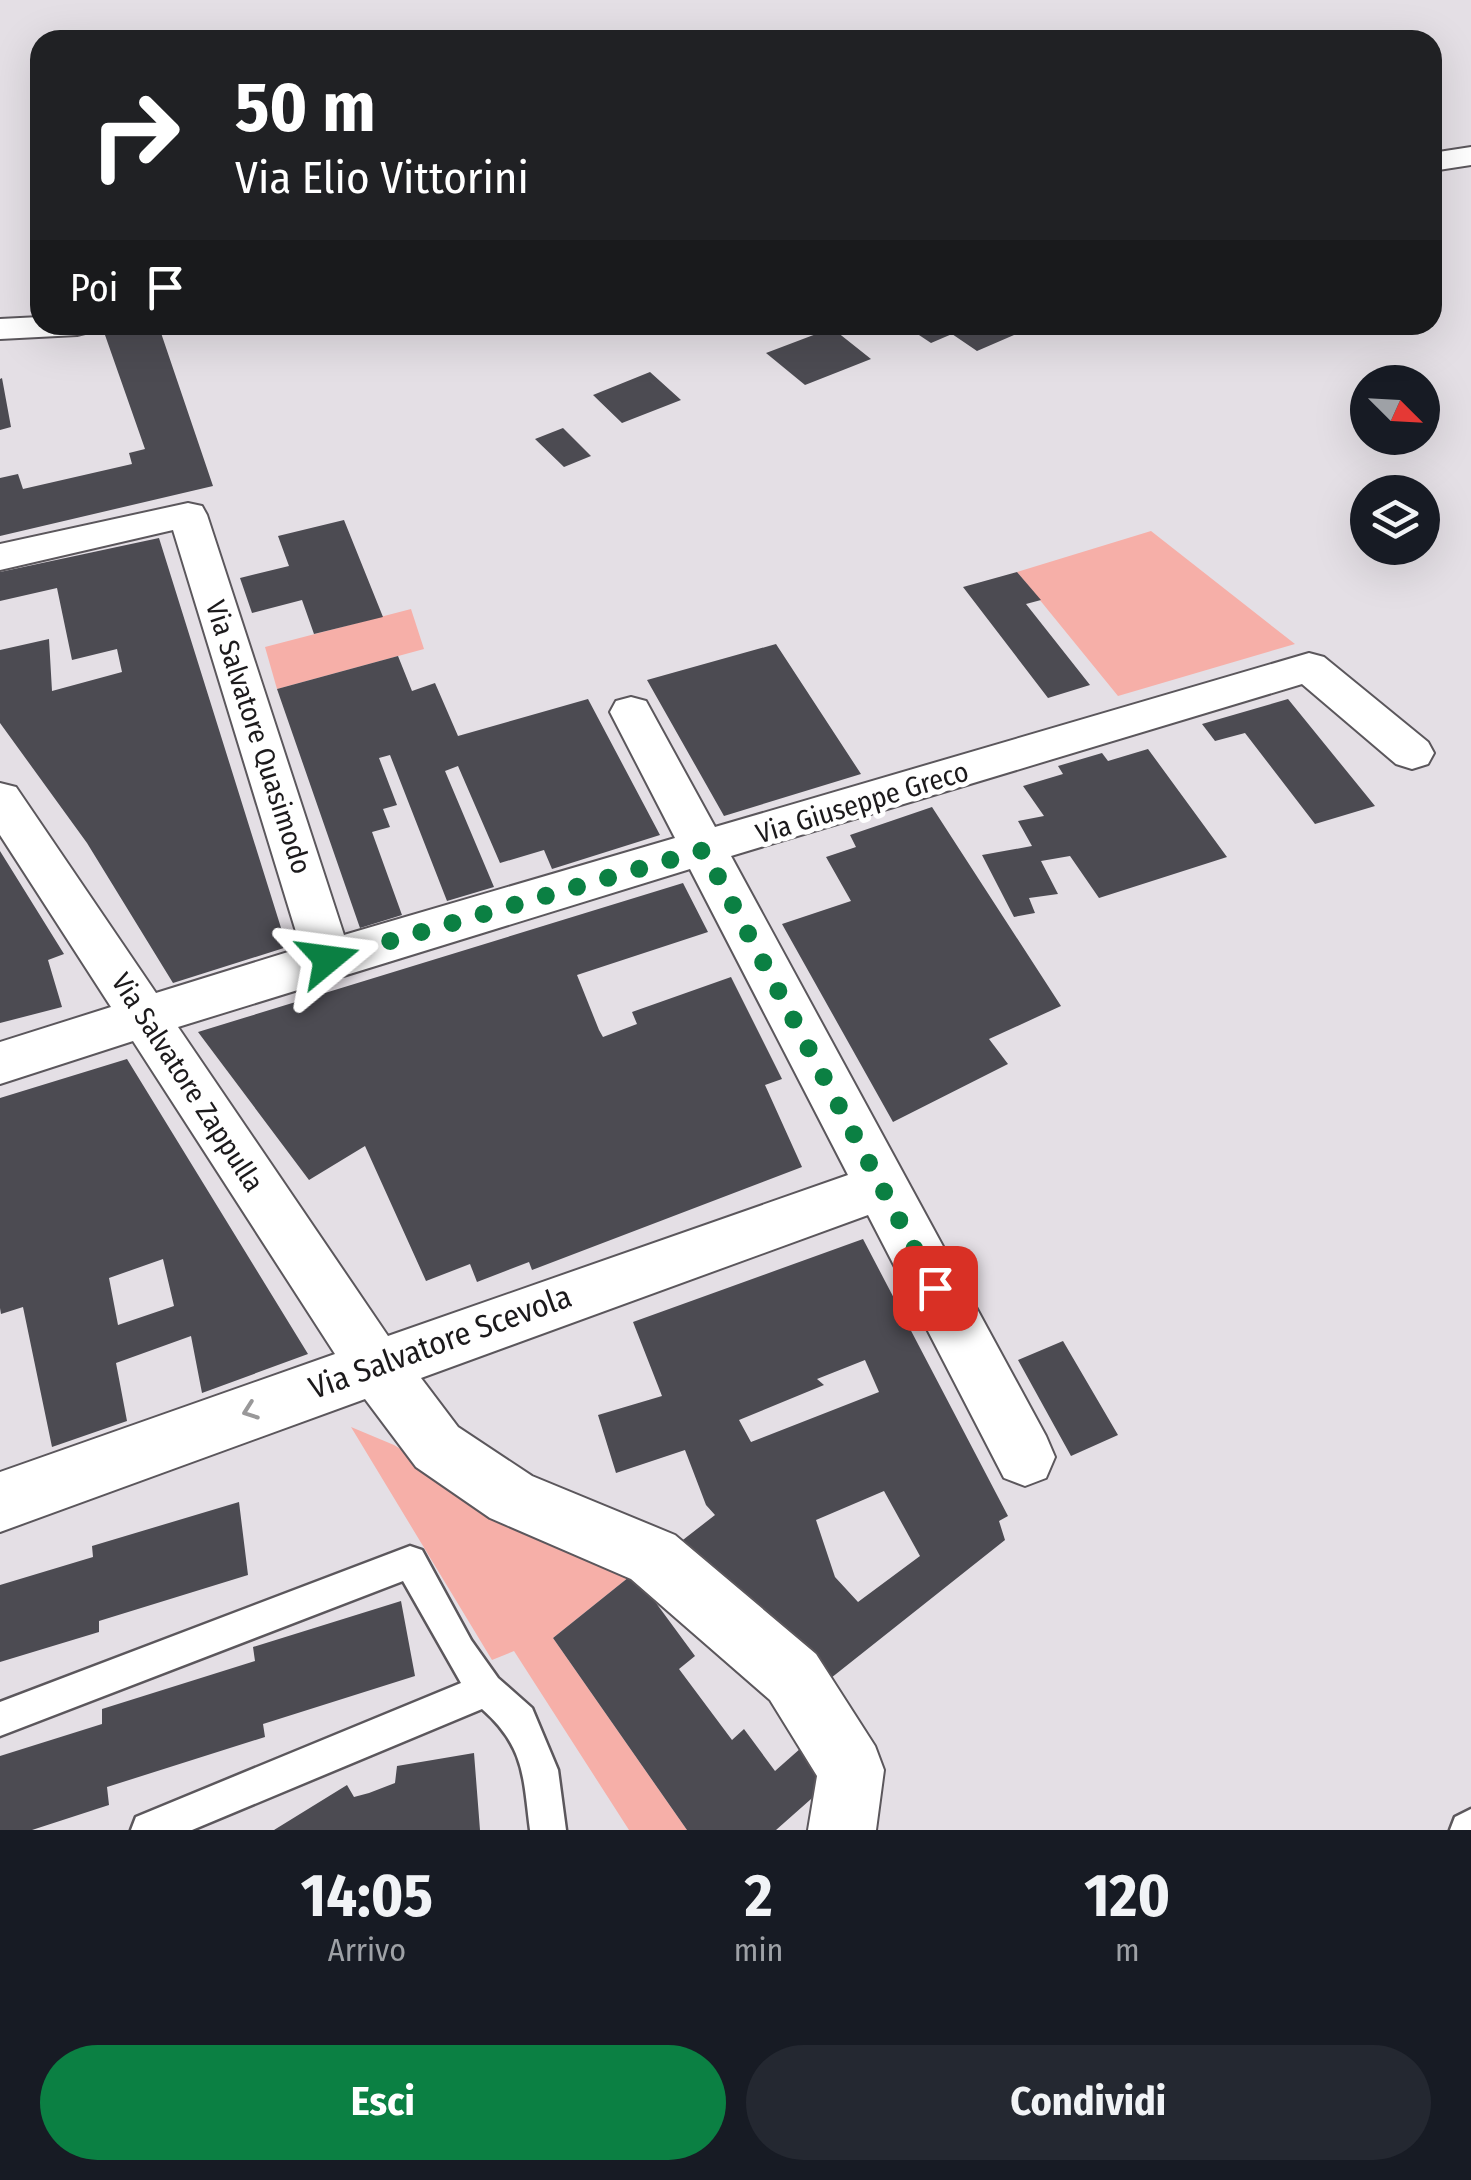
<!DOCTYPE html>
<html lang="it">
<style>
body{margin:0;font-family:"Fira Sans Condensed",sans-serif;background:#242831;color:#f1f3f6;height:100vh;display:flex;flex-direction:column;font-size:38px;white-space:nowrap}
*{box-sizing:border-box;margin:0}
p{font-size:32px;color:#9ea1a6}
.icon{flex:none;width:55px;height:55px;fill:none;stroke:currentColor;stroke-width:2;stroke-linecap:round;stroke-linejoin:round}
.map{position:relative;height:1830px;overflow:hidden}
.panel{display:flex;flex-direction:column;background:#171b24;flex:1}
.panel>*{flex:none}
.top-card{position:absolute;left:30px;top:30px;width:1412px;height:305px;border-radius:30px;box-shadow:0 10px 40px #0002;background:#202124;color:#fff;overflow:hidden}
.needle{width:65px;rotate:114deg}
.fabs{position:absolute;left:1350px;top:365px;display:grid;gap:20px}
.fabs a{display:grid;place-items:center;width:90px;height:90px;border-radius:50%;background:#171b24;box-shadow:0 10px 40px #0002;font-size:50px}
.pin{position:absolute;display:grid;place-items:center;width:85px;height:85px;color:#fff;margin:-42px;border-radius:20px;box-shadow:0 5px 15px #0006}
.me{position:absolute;width:110px;margin:-55px;rotate:74deg;stroke-linejoin:round;filter:drop-shadow(0 0 8px #0008)}
.turn{display:flex;align-items:center;gap:35px;height:210px;padding:0 40px;font-size:45px}
.turn .icon{width:130px;height:130px;stroke-width:2.5}
.turn b{display:block;font-size:70px;line-height:85px}
.then{display:flex;align-items:center;height:95px;padding:0 40px;background:#0003;gap:20px;font-size:38px}
.eta{display:flex;justify-content:space-evenly;align-items:center;height:170px;text-align:center}
.eta b{font-size:60px;font-weight:700;line-height:70px}
.cta{display:flex;gap:20px;margin-top:auto;padding:20px 40px}
.cta a{flex:1;height:115px;border-radius:60px;background:#0b8043;color:#fff;font-size:40px;font-weight:700;line-height:115px;text-align:center}
.cta a+a{background:#242831;color:#f1f3f6}
.map>svg:first-child{display:block}
.green{fill:#f6afa8}
.building{fill:#4c4b52;fill-rule:evenodd}
.lines{fill:none;stroke-linecap:round;stroke-linejoin:round}
.lane-casing{stroke:#5b575c;stroke-width:5}
.street-casing{stroke:#5b575c;stroke-width:4}
.lane{fill:#fff;fill-rule:evenodd}
.street{fill:#fff;fill-rule:evenodd}
.oneway{stroke:#999899}
.route{stroke:#0b8043;stroke-width:18;stroke-dasharray:0 32.4}
.labels{text-anchor:middle;stroke-width:10;stroke-linejoin:round;paint-order:stroke}
.street-label{font-size:28px;fill:#1c1a1c;stroke:#fff}
.near-street-label{font-size:32px;fill:#1c1a1c;stroke:#fff}
</style>
<div class="map">
<svg width="1471" height="1830" viewBox="0 0 1471 1830">
<rect width="100%" height="100%" fill="#e4dfe5"/>
<path class="green" d="M 1151,531 L 1295,644 L 1118,696 L 1017,572 Z
M 411,609 L 424,649 L 277,689 L 265,647 Z
M 351,1427 L 394,1445 L 460,1485 L 634,1573 L 553,1638 L 687,1830 L 629,1830 L 514,1651 L 492,1660 Z"/>
<path class="building" d="M 912,325 L 999,325 L 1014,335 L 977,351 L 952,334 L 931,343 L 907,327 Z
M 832,328 L 871,359 L 805,385 L 766,353 Z
M 160,330 L 213,486 L 0,536 L 0,478 L 18,474 L 23,489 L 132,464 L 129,453 L 145,449 L 105,335 Z
M 650,372 L 681,400 L 622,423 L 593,395 Z
M 2,378 L 11,427 L 0,430 L 0,379 Z
M 563,428 L 591,456 L 564,467 L 535,439 Z
M 344,520 L 383,617 L 314,634 L 302,600 L 252,613 L 240,578 L 289,566 L 278,536 Z
M 159,538 L 287,947 L 173,983 L 87,843 L 0,723 L 0,650 L 49,639 L 52,691 L 122,672 L 117,649 L 72,660 L 57,588 L 0,601 L 0,572 Z
M 1017,572 L 1041,600 L 1026,604 L 1090,685 L 1048,698 L 963,587 Z
M 776,644 L 861,774 L 724,816 L 647,680 Z
M 398,656 L 412,691 L 435,683 L 458,736 L 588,699 L 660,835 L 552,869 L 544,850 L 500,863 L 458,766 L 445,771 L 494,887 L 447,901 L 390,755 L 379,758 L 397,805 L 383,809 L 390,827 L 372,832 L 402,915 L 360,928 L 277,689 Z
M 1288,699 L 1375,806 L 1315,824 L 1245,733 L 1215,741 L 1202,724 Z
M 1148,749 L 1227,857 L 1099,898 L 1070,856 L 1041,861 L 1058,894 L 1029,898 L 1035,913 L 1014,917 L 982,855 L 1032,846 L 1018,821 L 1044,816 L 1023,786 L 1063,774 L 1058,766 L 1102,753 L 1108,761 Z
M 932,807 L 1061,1006 L 989,1039 L 1008,1064 L 893,1122 L 782,924 L 851,901 L 826,857 L 856,847 L 850,835 Z
M 0,851 L 64,954 L 48,960 L 62,1007 L 0,1023 Z
M 683,883 L 708,932 L 577,975 L 599,1030 L 603,1037 L 637,1024 L 632,1012 L 731,977 L 782,1079 L 765,1085 L 802,1167 L 532,1270 L 529,1262 L 477,1282 L 470,1264 L 426,1281 L 365,1146 L 309,1180 L 198,1032 Z
M 127,1059 L 308,1354 L 202,1393 L 191,1336 L 116,1363 L 127,1421 L 52,1447 L 23,1307 L 1,1314 L 0,1308 L 0,1098 ZM 163,1259 L 174,1306 L 118,1325 L 109,1278 Z
M 863,1239 L 1008,1516 L 999,1521 L 1005,1540 L 831,1678 L 679,1543 L 715,1515 L 706,1505 L 685,1450 L 616,1473 L 598,1415 L 662,1396 L 633,1322 ZM 865,1360 L 879,1392 L 751,1442 L 739,1420 L 824,1385 L 817,1379 ZM 884,1491 L 920,1556 L 858,1602 L 835,1577 L 816,1520 Z
M 1063,1341 L 1118,1435 L 1071,1456 L 1018,1360 Z
M 239,1502 L 248,1575 L 99,1621 L 99,1632 L 0,1662 L 0,1585 L 93,1557 L 92,1546 Z
M 634,1573 L 695,1656 L 679,1669 L 732,1740 L 744,1729 L 775,1771 L 801,1748 L 828,1784 L 776,1830 L 687,1830 L 553,1638 Z
M 401,1601 L 415,1676 L 263,1724 L 265,1737 L 107,1787 L 109,1805 L 32,1830 L 0,1830 L 0,1756 L 102,1724 L 102,1709 L 255,1661 L 253,1647 Z
M 474,1753 L 480,1830 L 274,1830 L 347,1785 L 354,1797 L 369,1793 L 395,1783 L 397,1766 Z"/>
<g class="lines">
<g class="lane-casing">
<path id="lane" d="M 410,1546 L 422,1550 L 471,1640 L 498,1678 L 532,1708 L 558,1770 L 566,1830 L 530,1830 C 523,1776 525,1747 482,1709 L 192,1830 L 131,1830 L 136,1817 L 461,1683 L 403,1581 L 0,1736 L 0,1702 Z
M 1471,1809 L 1471,1830 L 1450,1830 L 1455,1817 Z"/>
</g>
<g class="street-casing">
<path id="street" d="M 1471,147 L 1471,165 L 1432,171 L 1432,153 Z
M 40,317 L 40,325 L 94,325 L 89,332 L 77,335 L 0,339 L 0,319 Z
M 188,503 L 202,506 L 207,515 L 344,935 L 675,838 L 610,712 L 616,701 L 631,697 L 646,701 L 715,827 L 1309,653 L 1324,657 L 1428,742 L 1434,753 L 1428,764 L 1412,769 L 1396,764 L 1302,684 L 731,856 L 1046,1436 L 1055,1457 L 1046,1478 L 1025,1486 L 1004,1478 L 868,1215 L 421,1378 L 458,1427 L 532,1476 L 675,1535 L 816,1654 L 875,1746 L 884,1770 L 876,1830 L 808,1830 L 817,1776 L 770,1700 L 631,1579 L 490,1518 L 416,1467 L 365,1399 L 0,1532 L 0,1472 L 335,1354 L 133,1041 L 0,1084 L 0,1042 L 111,1007 L 0,835 L 0,783 L 16,787 L 156,993 L 301,948 L 173,530 L 0,570 L 0,544 ZM 690,869 L 848,1175 L 388,1336 L 178,1027 Z"/>
</g>
<use href="#lane" class="lane"/>
<use href="#street" class="street"/>
</g>
<defs><path id="oneway-chevron" d="M-2-3.5L2.5 0L-2 3.5" fill="none" stroke-width="1.6" stroke-linecap="round" stroke-linejoin="round" transform="scale(2.5)"/></defs>
<use class="oneway" href="#oneway-chevron" transform="translate(250 1411) rotate(160)"/>
<g class="lines">
<path class="route" d="M 328,959 L 704,850 L 935,1288"/>
</g>
<g class="labels">
<g class="street-label">
<text transform="translate(259 737) rotate(72)" y="10">Via Salvatore Quasimodo</text>
<text transform="translate(862 802) rotate(-17)" y="10">Via Giuseppe Greco</text>
<text transform="translate(188 1082) rotate(57)" y="10">Via Salvatore Zappulla</text>
</g>
<g class="near-street-label">
<text transform="translate(440 1342) rotate(-20)" y="11">Via Salvatore Scevola</text>
</g>
</g>
</svg>
<div class="fabs">
<a><svg class="needle" viewBox="-14 -14 28 28"><path d="M0-13l5 13h-10z" fill="#e53935"/><path d="M0 13l5-13h-10z" fill="#9ea1a6"/></svg></a>
<a><svg class="icon" aria-label="layers" viewBox="0 0 24 24"><path d="M12 4l9 5-9 5-9-5zM3 14l9 5 9-5"/></svg></a>
</div>
<div class="pin" style="left:935px;top:1288px;background:#d93025"><svg class="icon" aria-label="arrive" viewBox="0 0 24 24"><path d="M6 21V4h12l-3 4 3 4H6"/></svg></div>
<svg class="me" style="left:328px;top:959px" viewBox="-20 -20 40 40"><path d="M0-17L14 15 0 8-14 15z" fill="#0b8043" stroke="#fff" stroke-width="4"/></svg>
<div class="top-card">
<div class="turn"><svg class="icon" aria-label="right" viewBox="0 0 24 24"><path d="M7 20v-9h11M14 6l5 5-5 5"/></svg><div><b>50 m</b>Via Elio Vittorini</div></div>
<div class="then">Poi<svg class="icon" aria-label="arrive" viewBox="0 0 24 24"><path d="M6 21V4h12l-3 4 3 4H6"/></svg></div>
</div>
</div>
<section class="panel">
<div class="eta">
<div><b>14:05</b><p>Arrivo</p></div>
<div><b>2</b><p>min</p></div>
<div><b>120</b><p>m</p></div>
</div>
<div class="cta"><a>Esci</a><a>Condividi</a></div>
</section>
